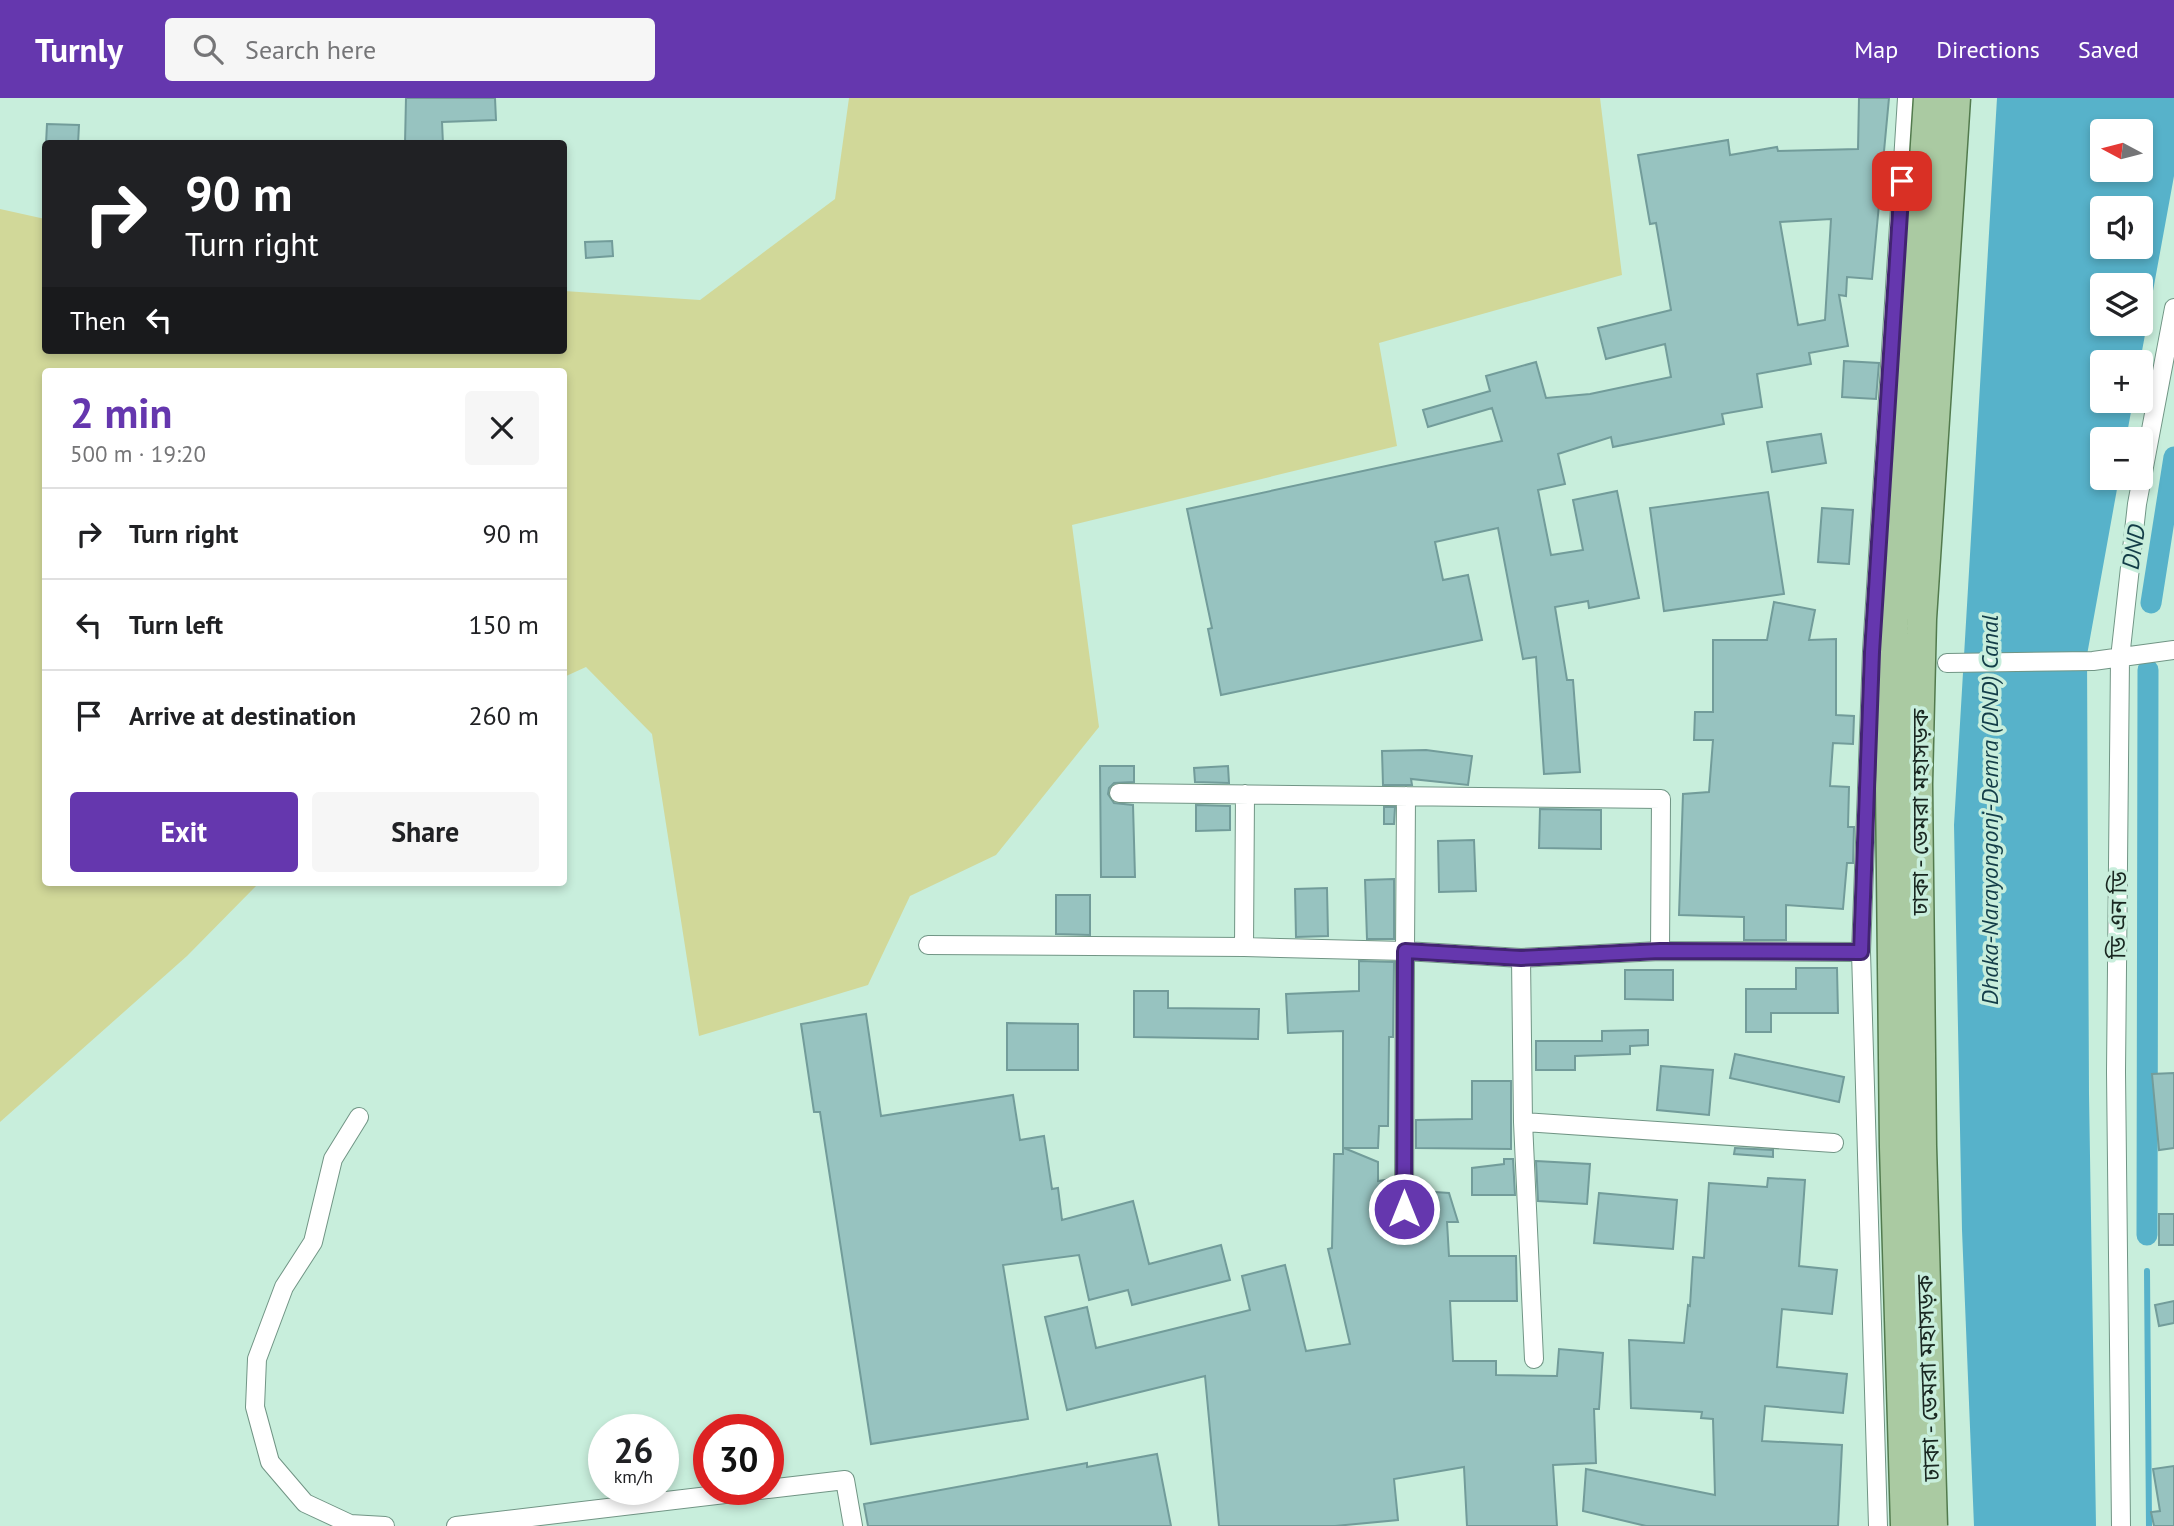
<!DOCTYPE html>
<meta charset="utf-8">
<style>
body{margin:0;font-family:"PT Sans","Noto Sans Bengali",sans-serif;background:#f6f6f6;color:#202124;height:100vh;display:flex;flex-direction:column;font-size:26px;white-space:nowrap}
*{box-sizing:border-box;margin:0}
p{font-size:23px;color:#757577}
.icon{flex:none;width:38px;height:38px;fill:none;stroke:currentColor;stroke-width:2;stroke-linecap:round;stroke-linejoin:round}
.map{position:relative;flex:1;overflow:hidden}
.side{position:absolute;left:42px;top:270px;width:525px;height:518px;display:flex;flex-direction:column;background:#fff;border-radius:7px;box-shadow:0 4px 10px #0003}
.side>*{flex:none}
.guide{position:absolute;left:42px;top:42px;width:525px;height:214px;border-radius:7px;box-shadow:0 4px 10px #0003;background:#202124;color:#fff;overflow:hidden}
.needle{width:46px;rotate:277deg}
.controls{position:absolute;left:2090px;top:21px;display:grid;gap:14px}
.controls a{display:grid;place-items:center;width:63px;height:63px;border-radius:7px;background:#fff;box-shadow:0 4px 10px #0003;font-size:35px}
.speed{position:absolute;left:588px;top:1316px;display:flex;gap:14px;font-size:35px;font-weight:700;text-align:center}
.speed>*{display:grid;place-content:center;width:91px;height:91px;border-radius:50%;background:#fff;box-shadow:0 4px 10px #0003;line-height:1}
.speed small{font-size:18px;font-weight:400}
.speed .limit{border:10px solid #d22;background:#fff;color:#111}
.pin{position:absolute;display:grid;place-items:center;width:60px;height:60px;color:#fff;margin:-30px;border-radius:14px;box-shadow:0 4px 10px #0006}
.me{position:absolute;width:77px;margin:-38px;rotate:0deg;stroke-linejoin:round;filter:drop-shadow(0 0 5px #0008)}
.turn{display:flex;align-items:center;gap:24px;height:147px;padding:0 28px;font-size:32px}
.turn .icon{width:91px;height:91px;stroke-width:2.5}
.turn b{display:block;font-size:49px;line-height:60px}
.then{display:flex;align-items:center;height:66px;padding:0 28px;background:#0003;gap:14px;font-size:26px}
.round{display:grid;place-items:center;flex:none;width:74px;height:74px;border-radius:7px;background:#f6f6f6}
.overview{display:flex;align-items:center;justify-content:space-between;height:119px;padding:0 28px}
h1{font-size:42px;font-weight:600;line-height:52px;color:#6537ae}
.cta{display:flex;gap:14px;margin-top:auto;padding:14px 28px}
.cta a{flex:1;height:80px;border-radius:7px;background:#6537ae;color:#fff;font-size:28px;font-weight:600;line-height:80px;text-align:center}
.cta a+a{background:#f6f6f6;color:#202124}
ul{padding:0;list-style:none}
li{display:flex;align-items:center;gap:21px;height:91px;padding:0 28px;border-top:2px solid #e0e0e0}
li div{flex:1}
li b{display:block;font-size:26px}
li em{font-style:normal}
header{display:flex;align-items:center;gap:42px;box-sizing:border-box;height:98px;padding:0 35px;background:#6537ae;color:#fff}
header strong{font-size:33px}
nav{display:flex;gap:38px;margin-inline-start:auto;font-size:24px}
.search{width:490px;height:63px;background:#f6f6f6;display:flex;align-items:center;gap:18px;box-sizing:border-box;padding:0 24px;border-radius:7px;color:#757577;font-size:26px}
.map>svg:first-child{display:block}
.green{fill:#d1d899}
.water{fill:#57b2ca;fill-rule:evenodd}
.lines{fill:none;stroke-linecap:round;stroke-linejoin:round}
.stream{stroke:#57b2ca;stroke-width:6}
.canal{stroke:#57b2ca;stroke-width:21}
.building{fill:#97c3c0;stroke:#729c9a;stroke-width:2;fill-rule:evenodd}
.street-casing{stroke:#719585;stroke-width:20}
.street{stroke:#fff;stroke-width:18}
.primary-bridge-casing{stroke:#527a4d;stroke-width:31;stroke-linecap:butt}
.primary-bridge{stroke:#aacaa2;stroke-width:28}
.route-casing{stroke:#422471;stroke-width:18}
.route{stroke:#6537ae;stroke-width:12}
.labels{text-anchor:middle;stroke-width:7;stroke-linejoin:round;paint-order:stroke}
.street-label{font-size:23px;fill:#192721;stroke:#c8eedc}
.water-label{font-size:24px;font-style:italic;fill:#133d48;stroke:#c8eedc}
</style>
<header>
<strong>Turnly</strong>
<div class="search"><svg class="icon" aria-label="search" viewBox="0 0 24 24"><circle cx="10" cy="10" r="6"/><path d="M15 15l6 6"/></svg>Search here</div>
<nav><a>Map</a><a>Directions</a><a>Saved</a></nav>
</header>
<div class="map">
<svg width="2174" height="1428" viewBox="0 0 2174 1428">
<rect width="100%" height="100%" fill="#c8eedc"/>
<path class="green" d="M 849,0 L 1600,0 L 1622,177 L 1379,245 L 1397,348 L 1072,427 L 1099,629 L 996,757 L 910,798 L 868,887 L 699,938 L 652,636 L 586,569 L 564,579 L 564,273 L 46,273 L 46,784 L 260,784 L 187,858 L 0,1024 L 0,111 L 45,121 L 46,252 L 564,252 L 564,193 L 700,202 L 835,101 Z"/>
<path class="water" d="M 1997,0 L 2174,0 L 2174,78 L 2140,264 L 2102,264 L 2102,303 L 2133,303 L 2126,341 L 2102,341 L 2102,380 L 2119,380 L 2087,557 L 2089,996 L 2096,1428 L 1974,1428 L 1962,1132 L 1954,727 ZM 2102,33 L 2140,33 L 2140,72 L 2102,72 ZM 2102,110 L 2140,110 L 2140,149 L 2102,149 ZM 2102,187 L 2140,187 L 2140,226 L 2102,226 Z"/>
<g class="lines">
<path class="stream" d="M 2147,1173 L 2149,1428"/>
<path class="canal" d="M 2151,505 L 2174,359
M 2147,1137 L 2148,572"/>
</g>
<path class="building" d="M 406,0 L 495,0 L 496,22 L 442,24 L 443,46 L 405,46 Z
M 1859,0 L 1889,0 L 1872,181 L 1847,179 L 1846,198 L 1839,197 L 1848,248 L 1809,255 L 1811,266 L 1757,276 L 1762,309 L 1722,316 L 1724,326 L 1613,349 L 1611,339 L 1558,356 L 1565,386 L 1538,392 L 1551,457 L 1583,452 L 1573,402 L 1617,393 L 1639,500 L 1589,510 L 1588,503 L 1555,509 L 1567,582 L 1573,582 L 1580,674 L 1544,676 L 1536,559 L 1523,561 L 1498,430 L 1435,444 L 1443,482 L 1468,477 L 1482,542 L 1221,597 L 1208,531 L 1212,530 L 1187,411 L 1502,343 L 1492,310 L 1428,329 L 1423,312 L 1490,293 L 1486,278 L 1536,264 L 1546,300 L 1590,296 L 1671,279 L 1665,246 L 1606,261 L 1598,230 L 1671,212 L 1656,125 L 1650,126 L 1638,57 L 1728,42 L 1730,57 L 1777,49 L 1778,53 L 1858,51 ZM 1831,121 L 1825,222 L 1798,227 L 1780,124 Z
M 47,26 L 79,27 L 78,46 L 46,46 Z
M 612,143 L 613,158 L 586,160 L 585,144 Z
M 1844,263 L 1879,265 L 1876,301 L 1842,299 Z
M 1821,336 L 1826,365 L 1772,374 L 1767,344 Z
M 1768,394 L 1784,496 L 1664,513 L 1650,410 Z
M 1822,410 L 1853,412 L 1849,466 L 1818,464 Z
M 1774,504 L 1815,512 L 1809,542 L 1836,541 L 1836,617 L 1854,618 L 1853,646 L 1833,645 L 1830,688 L 1849,689 L 1848,729 L 1854,729 L 1853,765 L 1847,765 L 1843,811 L 1786,807 L 1786,842 L 1744,842 L 1744,819 L 1679,817 L 1683,696 L 1709,694 L 1713,642 L 1694,642 L 1695,614 L 1713,614 L 1713,542 L 1767,542 Z
M 1426,652 L 1472,658 L 1468,687 L 1411,681 L 1412,687 L 1383,687 L 1382,653 Z
M 1100,668 L 1134,668 L 1134,684 L 1114,685 L 1109,690 L 1108,696 L 1114,705 L 1133,707 L 1135,779 L 1101,779 Z
M 1228,668 L 1229,685 L 1195,684 L 1194,670 Z
M 1196,707 L 1230,708 L 1230,732 L 1196,733 Z
M 1384,709 L 1395,709 L 1394,726 L 1384,726 Z
M 1540,711 L 1601,712 L 1601,751 L 1539,750 Z
M 1474,742 L 1476,793 L 1439,794 L 1438,743 Z
M 1394,781 L 1394,841 L 1367,841 L 1365,782 Z
M 1327,790 L 1328,838 L 1296,839 L 1295,791 Z
M 1056,797 L 1090,797 L 1090,837 L 1056,836 Z
M 1359,863 L 1394,864 L 1393,939 L 1389,939 L 1388,1028 L 1379,1028 L 1378,1050 L 1344,1050 L 1378,1064 L 1378,1083 L 1393,1081 L 1393,1112 L 1399,1121 L 1409,1121 L 1414,1116 L 1415,1080 L 1420,1082 L 1420,1093 L 1449,1095 L 1458,1124 L 1447,1124 L 1449,1158 L 1516,1158 L 1517,1203 L 1450,1203 L 1453,1263 L 1496,1263 L 1496,1277 L 1557,1278 L 1559,1251 L 1603,1255 L 1599,1311 L 1594,1311 L 1596,1365 L 1553,1367 L 1557,1428 L 1467,1428 L 1464,1369 L 1394,1381 L 1398,1422 L 1335,1428 L 1219,1428 L 1205,1278 L 1067,1312 L 1045,1219 L 1087,1209 L 1096,1250 L 1250,1212 L 1242,1178 L 1285,1167 L 1306,1253 L 1350,1246 L 1328,1151 L 1332,1150 L 1334,1056 L 1343,1056 L 1343,933 L 1288,935 L 1286,896 L 1359,893 Z
M 1796,870 L 1837,870 L 1838,915 L 1771,915 L 1771,934 L 1746,934 L 1746,891 L 1796,891 Z
M 1625,872 L 1673,872 L 1673,902 L 1625,901 Z
M 1134,893 L 1168,893 L 1168,910 L 1259,911 L 1258,941 L 1134,939 Z
M 866,916 L 881,1018 L 1013,997 L 1020,1042 L 1044,1038 L 1052,1091 L 1058,1090 L 1062,1122 L 1133,1103 L 1149,1166 L 1221,1147 L 1230,1182 L 1132,1207 L 1128,1192 L 1089,1202 L 1079,1157 L 1003,1167 L 1028,1321 L 871,1346 L 820,1014 L 814,1014 L 801,926 Z
M 1007,925 L 1078,926 L 1078,972 L 1007,972 Z
M 1648,932 L 1648,947 L 1630,948 L 1630,956 L 1575,958 L 1575,972 L 1536,972 L 1536,943 L 1602,943 L 1602,933 Z
M 1735,956 L 1844,979 L 1839,1004 L 1730,980 Z
M 1661,968 L 1713,972 L 1709,1017 L 1657,1012 Z
M 2174,975 L 2174,1050 L 2159,1052 L 2152,976 Z
M 1472,983 L 1511,983 L 1511,1051 L 1416,1050 L 1416,1022 L 1472,1021 Z
M 1735,1050 L 1773,1052 L 1773,1059 L 1734,1056 Z
M 1504,1061 L 1513,1061 L 1515,1097 L 1472,1097 L 1472,1070 L 1504,1066 Z
M 1536,1063 L 1590,1066 L 1587,1106 L 1538,1103 Z
M 1768,1080 L 1805,1082 L 1799,1168 L 1837,1172 L 1832,1216 L 1782,1211 L 1777,1269 L 1847,1276 L 1843,1315 L 1765,1308 L 1762,1343 L 1842,1347 L 1838,1428 L 1646,1428 L 1583,1413 L 1586,1371 L 1715,1397 L 1713,1321 L 1701,1320 L 1702,1314 L 1631,1310 L 1629,1242 L 1684,1245 L 1688,1207 L 1690,1208 L 1693,1159 L 1704,1160 L 1709,1085 L 1767,1089 Z
M 1599,1095 L 1677,1102 L 1673,1151 L 1594,1145 Z
M 2159,1116 L 2174,1116 L 2174,1147 L 2159,1147 Z
M 2174,1203 L 2174,1225 L 2159,1228 L 2155,1207 Z
M 1157,1356 L 1171,1428 L 868,1428 L 864,1406 L 1087,1365 L 1087,1369 Z
M 2174,1368 L 2174,1428 L 2154,1428 L 2151,1414 L 2160,1413 L 2153,1371 Z"/>
<g class="lines">
<g class="street-casing">
<path id="street" d="M 1947,565 L 2093,563 L 2174,552
M 1119,695 L 1661,701 L 1660,853
M 928,847 L 1244,849 L 1405,853 L 1406,698
M 1244,849 L 1245,696
M 1521,860 L 1523,1024 L 1534,1261
M 359,1019 L 333,1061 L 313,1144 L 284,1189 L 257,1261 L 255,1309 L 270,1364 L 305,1405 L 350,1426 L 385,1428
M 1523,1024 L 1834,1045
M 1404,1111 L 1405,853 L 1521,860 L 1660,853 L 1861,854
M 768,1391 L 845,1382 L 853,1428
M 456,1428 L 767,1391
M 1878,1428 L 1861,854 L 1872,553 L 1907,0
M 2121,1428 L 2116,974 L 2120,560 L 2137,406 L 2174,210"/>
</g>
<use href="#street" class="street"/>
<g class="primary-bridge-casing">
<path id="primary-bridge" d="M 1905,1428 L 1894,1049 L 1890,686 L 1894,520 L 1928,0
M 1933,1428 L 1922,1048 L 1918,686 L 1922,521 L 1956,0"/>
</g>
<use href="#primary-bridge" class="primary-bridge"/>
</g>
<g class="lines">
<g class="route-casing">
<path id="route" d="M 1404,1111 L 1405,853 L 1521,860 L 1660,853 L 1861,854 L 1872,554 L 1902,83"/>
</g>
<use href="#route" class="route"/>
</g>
<g class="labels">
<g class="street-label">
<text transform="translate(1920 714) rotate(-90)" y="8">ঢাকা - ডেমরা মহাসড়ক</text>
<text transform="translate(2118 817) rotate(-89)" y="8">ডি এন ডি</text>
<text transform="translate(1928 1280) rotate(-92)" y="8">ঢাকা - ডেমরা মহাসড়ক</text>
</g>
<g class="water-label">
<text transform="translate(2134 449) rotate(-81)" y="8">DND</text>
<text transform="translate(1990 712) rotate(-90)" y="8">Dhaka-Narayongonj-Demra (DND) Canal</text>
</g>
</g>
</svg>
<div class="controls">
<a><svg class="needle" viewBox="-14 -14 28 28"><path d="M0-13l5 13h-10z" fill="#e53935"/><path d="M0 13l5-13h-10z" fill="#757577"/></svg></a>
<a><svg class="icon" aria-label="sound" viewBox="0 0 24 24"><path d="M4 9h4l5-4v14l-5-4H4zM17 9q2 3 0 6"/></svg></a>
<a><svg class="icon" aria-label="layers" viewBox="0 0 24 24"><path d="M12 4l9 5-9 5-9-5zM3 14l9 5 9-5"/></svg></a>
<a>+</a>
<a>−</a>
</div>
<div class="speed"><div>26<small>km/h</small></div><div class="limit">30</div></div>
<div class="pin" style="left:1902px;top:83px;background:#d93025"><svg class="icon" aria-label="arrive" viewBox="0 0 24 24"><path d="M6 21V4h12l-3 4 3 4H6"/></svg></div>
<svg class="me" style="left:1404px;top:1111px" viewBox="-20 -20 40 40"><circle r="17" fill="#6537ae" stroke="#fff" stroke-width="3"/><path d="M0-11L8 9 0 5-8 9z" fill="#fff"/></svg>
<div class="guide">
<div class="turn"><svg class="icon" aria-label="right" viewBox="0 0 24 24"><path d="M7 20v-9h11M14 6l5 5-5 5"/></svg><div><b>90 m</b>Turn right</div></div>
<div class="then">Then<svg class="icon" aria-label="left" viewBox="0 0 24 24"><path d="M17 20v-9H6M10 6l-5 5 5 5"/></svg></div>
</div>
<section class="side">
<div class="overview"><div><h1>2 min</h1><p>500 m · 19:20</p></div><a class="round"><svg class="icon" aria-label="close" viewBox="0 0 24 24"><path d="M6 6l12 12M18 6L6 18"/></svg></a></div>
<ul>
<li><svg class="icon" aria-label="right" viewBox="0 0 24 24"><path d="M7 20v-9h11M14 6l5 5-5 5"/></svg><div><b>Turn right</b></div><em>90 m</em></li>
<li><svg class="icon" aria-label="left" viewBox="0 0 24 24"><path d="M17 20v-9H6M10 6l-5 5 5 5"/></svg><div><b>Turn left</b></div><em>150 m</em></li>
<li><svg class="icon" aria-label="arrive" viewBox="0 0 24 24"><path d="M6 21V4h12l-3 4 3 4H6"/></svg><div><b>Arrive at destination</b></div><em>260 m</em></li>
</ul>
<div class="cta"><a>Exit</a><a>Share</a></div>
</section>
</div>
